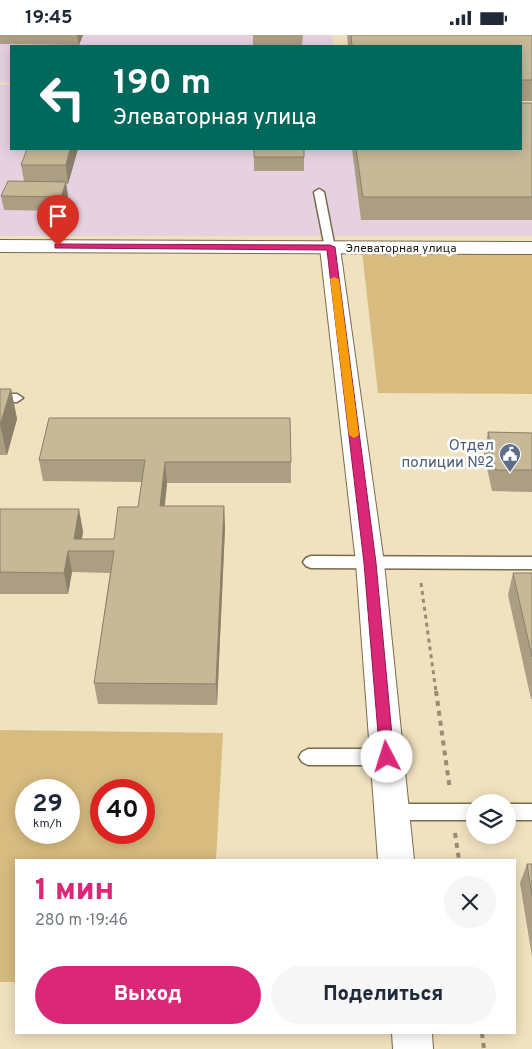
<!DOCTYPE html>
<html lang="ru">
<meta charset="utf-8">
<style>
body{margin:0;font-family:Overpass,sans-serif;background:#f6f6f7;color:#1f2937;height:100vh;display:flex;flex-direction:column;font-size:19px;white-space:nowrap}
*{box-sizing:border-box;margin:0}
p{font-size:16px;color:#747a83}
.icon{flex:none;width:28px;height:28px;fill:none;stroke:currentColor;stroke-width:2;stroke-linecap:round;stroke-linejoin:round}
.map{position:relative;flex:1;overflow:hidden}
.panel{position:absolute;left:15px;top:824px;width:501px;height:175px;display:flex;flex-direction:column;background:#fff;border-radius:0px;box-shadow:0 2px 12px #0003}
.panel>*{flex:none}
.hud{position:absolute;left:10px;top:10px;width:512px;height:105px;border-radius:0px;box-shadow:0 2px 12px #0003;background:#00695c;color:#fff;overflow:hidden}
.tools{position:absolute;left:466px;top:759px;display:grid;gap:10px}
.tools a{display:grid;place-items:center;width:50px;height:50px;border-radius:50%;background:#fff;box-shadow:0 2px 12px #0003;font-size:25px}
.speed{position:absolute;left:15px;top:744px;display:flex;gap:10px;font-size:25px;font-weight:700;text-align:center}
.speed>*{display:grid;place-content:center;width:65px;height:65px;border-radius:50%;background:#fff;box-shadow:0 2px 12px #0003;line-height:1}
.speed small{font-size:12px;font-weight:400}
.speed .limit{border:8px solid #d22;background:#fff;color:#111}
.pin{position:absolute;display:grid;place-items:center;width:42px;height:42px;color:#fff;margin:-51px -21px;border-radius:50% 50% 50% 0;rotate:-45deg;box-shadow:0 0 5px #0007}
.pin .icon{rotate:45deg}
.me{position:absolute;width:55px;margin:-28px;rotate:355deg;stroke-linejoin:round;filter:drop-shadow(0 0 4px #0008)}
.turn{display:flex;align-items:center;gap:18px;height:105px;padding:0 20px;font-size:22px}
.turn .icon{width:65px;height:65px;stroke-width:2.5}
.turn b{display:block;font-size:35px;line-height:42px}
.round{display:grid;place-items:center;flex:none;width:52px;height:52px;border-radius:26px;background:#f6f6f7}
.summary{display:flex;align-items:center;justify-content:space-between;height:85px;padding:0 20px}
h1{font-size:30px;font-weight:800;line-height:38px;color:#db2777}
.action{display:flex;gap:10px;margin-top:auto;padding:10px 20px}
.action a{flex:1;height:58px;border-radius:30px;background:#db2777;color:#fff;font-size:20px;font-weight:800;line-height:58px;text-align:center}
.action a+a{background:#f6f6f7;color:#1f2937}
.status{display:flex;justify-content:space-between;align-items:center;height:35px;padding:0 25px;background:#fff;direction:ltr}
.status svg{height:14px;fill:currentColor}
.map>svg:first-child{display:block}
.industrial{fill:#e6d1e0}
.green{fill:#d7bb7f;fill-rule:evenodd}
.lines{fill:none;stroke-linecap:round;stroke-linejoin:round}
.lane-casing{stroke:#786a4c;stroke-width:3}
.secondary-casing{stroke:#786a4c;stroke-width:2}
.primary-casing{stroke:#786a4c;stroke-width:2}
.path-far1{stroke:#978c74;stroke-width:3;stroke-dasharray:4 4;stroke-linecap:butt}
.path{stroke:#978c74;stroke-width:4;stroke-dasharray:5 5;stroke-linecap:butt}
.lane{fill:#fff;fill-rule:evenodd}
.secondary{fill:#fff;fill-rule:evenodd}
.primary{fill:#fff;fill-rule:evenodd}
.wall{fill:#ab9e83}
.shaded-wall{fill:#8b816a}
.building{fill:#c7b898;stroke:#8b816a}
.route{fill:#db2777;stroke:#8e194d}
.slow{fill:#f59e0b}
.labels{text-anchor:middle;stroke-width:5;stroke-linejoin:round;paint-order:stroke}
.far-street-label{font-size:12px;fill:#221c10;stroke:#fff}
.service-label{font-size:15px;fill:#4e5e75;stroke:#fff;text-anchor:end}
</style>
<div class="status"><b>19:45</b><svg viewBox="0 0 49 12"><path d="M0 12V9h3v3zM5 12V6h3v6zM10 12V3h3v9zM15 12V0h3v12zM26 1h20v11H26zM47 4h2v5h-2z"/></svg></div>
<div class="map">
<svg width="532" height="1014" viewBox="0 0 532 1014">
<rect width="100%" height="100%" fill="#f0e1bf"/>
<path class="industrial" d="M 0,0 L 332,0 L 333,11 L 11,11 L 11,47 L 0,47 Z
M 0,50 L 11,50 L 11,114 L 521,114 L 532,75 L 532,201 L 0,201 Z"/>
<path class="green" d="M 362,216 L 532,217 L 532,359 L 378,358 Z
M 0,695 L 223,698 L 216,825 L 16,825 L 16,947 L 0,947 ZM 26,755 L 69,755 L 69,798 L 26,798 ZM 101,755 L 144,755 L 144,798 L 101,798 Z"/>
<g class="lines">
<g class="lane-casing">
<path id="lane" d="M 319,154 L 324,157 L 335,213 L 330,216 L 325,213 L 314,157 Z
M 0,359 L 17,359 L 23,363 L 17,367 L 0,367 Z
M 311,521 L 532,522 L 532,534 L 311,533 L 306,531 L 303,527 L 306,523 Z
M 308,714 L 387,714 L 393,717 L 396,722 L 393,727 L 387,730 L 308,730 L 302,727 L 299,722 L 302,717 Z
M 392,769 L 475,769 L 475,785 L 392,785 L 385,783 L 383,777 L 385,771 Z
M 508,769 L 532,769 L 532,785 L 508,785 Z"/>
</g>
<g class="secondary-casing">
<path id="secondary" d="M 330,207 L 337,209 L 340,213 L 384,528 L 414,825 L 378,825 L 356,528 L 320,213 L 323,209 Z
M 392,998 L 432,998 L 433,1014 L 393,1014 Z"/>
</g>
<g class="primary-casing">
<path id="primary" d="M 0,205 L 532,207 L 532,219 L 0,217 Z"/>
</g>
<path class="path-far1" d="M 421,548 L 436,657"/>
<path class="path" d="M 436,656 L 450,755
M 455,798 L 459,825
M 482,998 L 484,1014"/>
<use href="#lane" class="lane"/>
<use href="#secondary" class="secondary"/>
<use href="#primary" class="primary"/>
</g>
<path class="wall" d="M 0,0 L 83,0 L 79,10 L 0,9 Z
M 253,0 L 303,0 L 302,11 L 253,11 Z
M 347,0 L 532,0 L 532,66 L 521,66 L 521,11 L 348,11 Z
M 532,68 L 532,185 L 361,185 L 352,114 L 521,114 Z
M 27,114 L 78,114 L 68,149 L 66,149 L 68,161 L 63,176 L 4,175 L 1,161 L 24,146 L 21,130 Z
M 254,114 L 304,122 L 304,136 L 254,136 Z
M 0,354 L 11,354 L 17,384 L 7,420 L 0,420 Z
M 49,383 L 291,427 L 291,448 L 167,448 L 165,471 L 224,471 L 225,493 L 217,670 L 98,669 L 94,648 L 110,538 L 72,537 L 68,559 L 0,559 L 0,474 L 83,496 L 82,504 L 114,504 L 138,472 L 142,447 L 43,446 L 39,425 Z
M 488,397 L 532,398 L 532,457 L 492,456 L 484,419 Z
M 513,538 L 532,538 L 532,664 L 531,664 L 508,560 Z
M 527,829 L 532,829 L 532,922 L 520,848 Z"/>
<path class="shaded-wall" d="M 77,0 L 83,0 L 79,10 Z
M 70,114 L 78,114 L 68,149 L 66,130 Z
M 66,147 L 68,161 L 63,176 L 61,162 Z
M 11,354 L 17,384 L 7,420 L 0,390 Z
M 165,427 L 167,448 L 162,492 L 160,471 Z
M 224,471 L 225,493 L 217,670 L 216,649 Z
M 79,474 L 83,496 L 80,516 L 74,504 Z
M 68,516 L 72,537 L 68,559 L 64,538 Z"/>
<path class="building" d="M 351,0 L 532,0 L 532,45 L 521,45 L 521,11 L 352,11 Z
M 521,68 L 532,68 L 532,162 L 363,162 L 356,114 L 521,114 Z
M 27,114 L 70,114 L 66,130 L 21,130 Z
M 254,114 L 304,114 L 304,122 L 254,122 Z
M 8,146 L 66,147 L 61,162 L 1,161 Z
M 0,354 L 11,354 L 0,390 Z
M 49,383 L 290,383 L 291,427 L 165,427 L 160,471 L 224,471 L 216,649 L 94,648 L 114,516 L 68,516 L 64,538 L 0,537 L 0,474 L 79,474 L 74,504 L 114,504 L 118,472 L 138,472 L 145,425 L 39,425 Z
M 488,397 L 532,398 L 532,435 L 496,435 Z
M 513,538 L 532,538 L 532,622 Z
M 527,829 L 532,829 L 532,861 Z"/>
<path class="route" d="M 55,209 L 330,210 L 335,212 L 376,528 L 394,722 L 392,726 L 382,726 L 380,722 L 364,528 L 327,215 L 58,213 L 55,213 Z"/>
<path class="slow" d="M 334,242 L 339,244 L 359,400 L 354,403 L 349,400 L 330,244 Z"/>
<defs>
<g id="civic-pin" transform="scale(1.125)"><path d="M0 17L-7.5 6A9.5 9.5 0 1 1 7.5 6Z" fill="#5c6f8a" stroke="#fff"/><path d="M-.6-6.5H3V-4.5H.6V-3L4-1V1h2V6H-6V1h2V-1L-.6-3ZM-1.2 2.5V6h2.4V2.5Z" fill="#fff"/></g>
</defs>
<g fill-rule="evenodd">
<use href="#civic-pin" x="510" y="419"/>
</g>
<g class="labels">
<g class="far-street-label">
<text x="401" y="217">Элеваторная улица</text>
</g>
<g class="service-label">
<text x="494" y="415">Отдел<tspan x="494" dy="17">полиции №2</tspan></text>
</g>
</g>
</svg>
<div class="tools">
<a><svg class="icon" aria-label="layers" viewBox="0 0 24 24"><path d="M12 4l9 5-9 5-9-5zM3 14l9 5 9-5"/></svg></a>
</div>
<div class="speed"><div>29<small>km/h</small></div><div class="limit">40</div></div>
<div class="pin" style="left:58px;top:211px;background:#d93025"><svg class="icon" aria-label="arrive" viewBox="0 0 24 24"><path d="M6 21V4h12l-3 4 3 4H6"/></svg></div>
<svg class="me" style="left:387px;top:722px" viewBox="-20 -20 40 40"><circle r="19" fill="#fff"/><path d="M0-13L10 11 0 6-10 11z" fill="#db2777"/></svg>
<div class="hud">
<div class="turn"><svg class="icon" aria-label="left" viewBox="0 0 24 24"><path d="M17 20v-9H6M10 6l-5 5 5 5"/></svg><div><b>190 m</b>Элеваторная улица</div></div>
</div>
<section class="panel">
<div class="summary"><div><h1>1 мин</h1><p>280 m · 19:46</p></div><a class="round"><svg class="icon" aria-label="close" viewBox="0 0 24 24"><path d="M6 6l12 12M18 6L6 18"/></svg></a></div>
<div class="action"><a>Выход</a><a>Поделиться</a></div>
</section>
</div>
